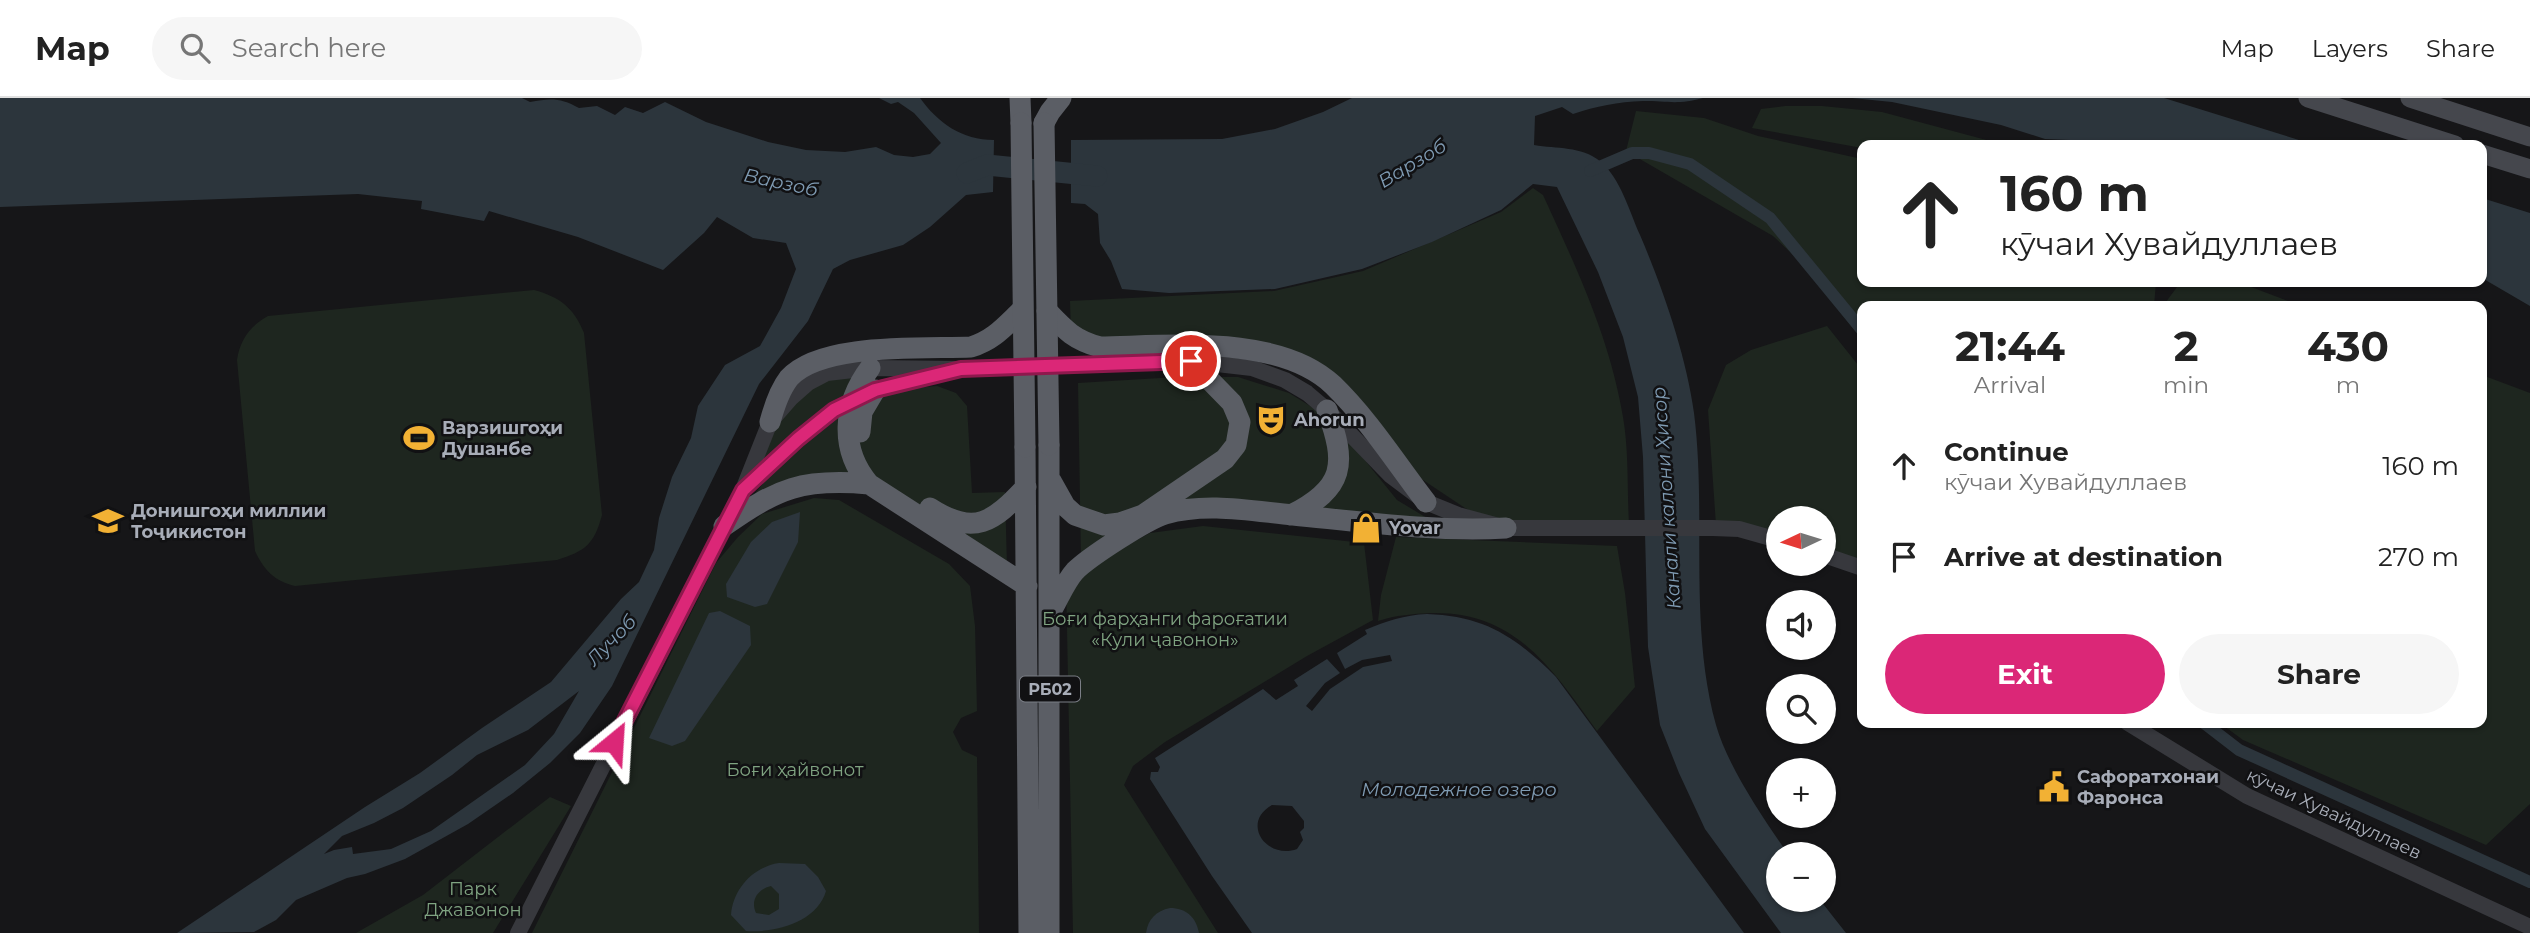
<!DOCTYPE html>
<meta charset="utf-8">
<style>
body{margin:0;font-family:Montserrat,sans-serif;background:#f6f6f6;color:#222;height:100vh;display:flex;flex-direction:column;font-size:26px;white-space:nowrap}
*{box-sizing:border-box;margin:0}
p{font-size:23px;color:#767676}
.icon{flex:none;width:38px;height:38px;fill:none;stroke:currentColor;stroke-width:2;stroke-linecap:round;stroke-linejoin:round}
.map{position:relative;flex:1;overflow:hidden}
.side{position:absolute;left:1857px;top:203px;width:630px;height:427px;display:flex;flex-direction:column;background:#fff;border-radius:14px;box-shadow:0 2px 5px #0004}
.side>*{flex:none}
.banner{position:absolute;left:1857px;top:42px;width:630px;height:147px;border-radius:14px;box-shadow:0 2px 5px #0004;background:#fff;color:#222;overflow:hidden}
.needle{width:46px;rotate:266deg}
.fabs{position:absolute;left:1766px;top:408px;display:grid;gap:14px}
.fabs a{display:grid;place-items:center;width:70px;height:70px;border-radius:50%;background:#fff;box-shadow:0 2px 5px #0004;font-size:35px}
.pin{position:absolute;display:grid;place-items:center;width:60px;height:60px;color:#fff;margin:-30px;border:4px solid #fff;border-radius:50%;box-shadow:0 2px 7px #0007}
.me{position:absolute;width:77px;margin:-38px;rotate:27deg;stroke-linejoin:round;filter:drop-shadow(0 0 5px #0008)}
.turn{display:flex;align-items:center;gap:24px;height:147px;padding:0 28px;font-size:32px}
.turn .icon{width:91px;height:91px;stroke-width:2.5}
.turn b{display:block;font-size:49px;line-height:60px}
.eta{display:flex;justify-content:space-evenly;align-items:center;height:119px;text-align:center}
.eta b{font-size:42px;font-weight:700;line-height:49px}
.primary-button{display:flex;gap:14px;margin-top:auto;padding:14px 28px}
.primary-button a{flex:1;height:80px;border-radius:42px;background:#db2777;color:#fff;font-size:28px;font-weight:700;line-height:80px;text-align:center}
.primary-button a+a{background:#f6f6f6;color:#222}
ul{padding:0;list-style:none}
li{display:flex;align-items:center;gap:21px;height:91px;padding:0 28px}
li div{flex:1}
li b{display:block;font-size:26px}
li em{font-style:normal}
header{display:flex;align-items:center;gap:42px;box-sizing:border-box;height:98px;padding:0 35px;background:#fff;border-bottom:2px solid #e0e0e0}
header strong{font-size:33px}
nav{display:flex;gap:38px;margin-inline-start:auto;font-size:24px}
.search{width:490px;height:63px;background:#f6f6f6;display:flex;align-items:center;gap:18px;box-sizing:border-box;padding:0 24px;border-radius:38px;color:#767676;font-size:26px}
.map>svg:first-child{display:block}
.green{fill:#1e261f}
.water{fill:#2c353c;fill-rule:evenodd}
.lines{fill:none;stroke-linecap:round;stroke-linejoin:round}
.canal{stroke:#2c353c;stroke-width:12}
.river{stroke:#2c353c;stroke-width:21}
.tertiary{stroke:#37383d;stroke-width:16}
.secondary{stroke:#45474d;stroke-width:19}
.trunk{stroke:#5b5e65;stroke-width:21}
.trunk-bridge{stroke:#5b5e65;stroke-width:21}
.route-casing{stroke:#8e194d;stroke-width:18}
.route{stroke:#db2777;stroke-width:12}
.labels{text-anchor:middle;stroke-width:5;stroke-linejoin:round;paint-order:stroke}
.shield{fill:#111113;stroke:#7b7e86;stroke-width:2}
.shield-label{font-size:16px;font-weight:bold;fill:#a8adb8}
.poi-label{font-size:18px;font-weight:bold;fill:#a8adb8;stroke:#111113;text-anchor:start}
.park-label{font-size:18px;fill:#7fa381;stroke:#111113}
.street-label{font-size:18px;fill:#a8adb8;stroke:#111113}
.water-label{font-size:19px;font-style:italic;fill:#7f9bb3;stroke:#111113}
</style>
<header>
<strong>Map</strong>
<div class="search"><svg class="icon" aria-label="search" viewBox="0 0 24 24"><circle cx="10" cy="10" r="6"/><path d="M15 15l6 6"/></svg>Search here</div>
<nav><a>Map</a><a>Layers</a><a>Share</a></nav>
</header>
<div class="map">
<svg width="2530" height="835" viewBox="0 0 2530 835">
<rect width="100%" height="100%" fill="#161618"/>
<path class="green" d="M 1785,8 L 1822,8 L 1882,14 L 2005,47 L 1862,47 L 1862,50 L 1752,30 L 1761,11 Z
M 1636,13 L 1704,20 L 1758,38 L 1862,61 L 1862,184 L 2156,184 L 2154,208 L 1862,208 L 1862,242 L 1802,165 L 1773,138 L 1626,53 Z
M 1533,90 L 1543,97 C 1576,169 1610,240 1623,319 C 1629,353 1627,391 1629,426 L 1488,422 L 1465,410 L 1417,378 L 1310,269 L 1101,247 L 1071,235 L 1070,203 L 1274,193 L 1363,173 L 1501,114 Z
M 2238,184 L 2301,208 L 2163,208 L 2180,185 Z
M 534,192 C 560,199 574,210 584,235 L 602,417 C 594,447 585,453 557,462 L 295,488 C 274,483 264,472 255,453 L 237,262 C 240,242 250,228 268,218 Z
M 1827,228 L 1862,272 L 1862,466 L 1824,453 L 1824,420 L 1778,420 L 1778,439 L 1716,427 L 1708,312 L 1726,267 L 1751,252 Z
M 2482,277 L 2530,295 L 2530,706 L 2486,747 L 2243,642 L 2220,625 L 2482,625 Z
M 858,278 L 844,299 L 757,372 C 771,339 788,294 825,282 C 835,278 848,279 858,278 Z
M 1177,279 L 1238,279 L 1289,295 L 1315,311 L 1355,350 L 1397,402 L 1427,420 L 1203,407 L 1081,461 L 1078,285 Z
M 937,288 L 956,295 L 967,308 L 972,395 L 1005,394 L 1007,468 L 873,378 L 855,349 L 864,305 L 901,291 Z
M 845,313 L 855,378 L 744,411 C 771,370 806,342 845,313 Z
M 814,400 L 839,402 L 949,466 L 970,488 L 975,528 L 977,613 L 961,620 L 953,634 L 962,652 L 977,659 L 979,835 L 532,835 L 716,465 L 738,439 L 762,416 Z
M 1203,428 L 1364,445 L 1373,522 L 1307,558 L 1165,644 L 1133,668 L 1124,687 L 1218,835 L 1073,835 L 1066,480 L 1150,435 Z
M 1396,439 L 1617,448 L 1625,495 L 1635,589 L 1597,633 C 1552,571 1516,513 1431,515 C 1412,516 1397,517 1378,523 L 1381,497 Z
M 550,699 L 571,708 L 493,835 L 356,835 L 423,797 Z"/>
<path class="water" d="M 0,0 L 522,0 L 530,4 C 551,0 561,0 579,10 L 597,8 L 615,17 L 625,9 L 643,15 L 665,4 L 706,24 L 768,44 L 806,52 L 845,54 L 876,49 L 894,57 L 913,59 L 930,56 L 941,45 L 914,15 L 898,4 L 891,6 L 879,0 L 920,0 C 938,25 962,42 994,42 L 993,94 L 966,97 L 930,129 L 903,147 L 850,162 L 833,171 L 808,223 L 759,286 L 612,588 L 580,635 L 550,665 L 513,695 L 468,726 L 405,761 L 365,776 L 347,780 L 296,802 L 276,822 L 254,834 L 177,835 L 365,709 L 420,675 L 482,630 L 551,584 L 621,501 L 639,484 L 654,452 L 659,420 L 672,379 L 691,340 L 698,308 L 725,267 L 760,248 L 781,210 L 796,171 L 786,145 L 753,140 L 717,119 L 704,135 L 663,172 L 578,139 L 489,113 L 484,123 L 421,111 L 422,103 L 358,96 L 0,109 ZM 579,593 L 554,636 L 525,667 L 431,733 L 391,751 L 353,756 L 352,749 L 334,752 L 324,756 L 342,738 L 374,725 L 403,710 L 452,677 L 477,657 L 528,632 Z
M 1352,0 L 1703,0 C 1678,7 1668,3 1643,3 C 1618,4 1596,8 1573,16 L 1562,9 L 1535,18 L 1534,47 C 1557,51 1581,48 1600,63 C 1621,81 1629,113 1640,137 C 1663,191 1686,257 1694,315 C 1707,418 1688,525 1716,627 C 1728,669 1763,720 1788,756 L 1778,756 L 1778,802 L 1820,802 L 1846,835 L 1781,835 L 1705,731 L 1679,675 L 1660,627 L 1648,549 L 1643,359 L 1638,299 L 1623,239 L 1598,174 L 1557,89 L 1533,86 L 1501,112 L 1432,144 L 1362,171 L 1275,191 L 1169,195 L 1122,191 L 1111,163 L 1100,145 L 1098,116 L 1085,106 L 1071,105 L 1071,42 L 1222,41 L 1275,31 L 1323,14 Z
M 1852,0 L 2164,0 L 2315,47 L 2081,47 L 2070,42 L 2045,41 L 2001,27 L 1892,4 Z
M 2482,100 L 2530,115 L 2530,208 L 2482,180 Z
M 800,414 L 798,444 L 767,506 L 755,509 L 727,499 L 726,486 L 751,444 L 772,424 Z
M 720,513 L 750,528 L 751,547 L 685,643 L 672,648 L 649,640 L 709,515 Z
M 1427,516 C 1485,518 1516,539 1556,579 L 1744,835 L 1252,835 L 1212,778 L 1150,681 L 1151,674 L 1158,674 L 1160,669 L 1155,660 L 1263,591 L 1276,602 L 1298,588 L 1294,582 L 1327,561 L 1340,575 L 1325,585 L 1306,608 L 1312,613 L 1330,591 L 1363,569 L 1392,563 L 1390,557 L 1362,562 L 1345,571 L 1337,555 L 1367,536 L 1365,532 C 1387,523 1404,517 1427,516 ZM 1272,707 L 1292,708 L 1304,723 L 1304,730 L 1300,734 L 1303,742 L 1297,751 C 1267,762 1240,725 1272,707 Z
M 779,765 L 805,766 L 818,779 L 826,793 C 817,824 776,835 746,833 L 731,817 C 733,791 753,769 779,765 ZM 771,788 L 779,796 L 779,811 L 769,817 L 756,815 C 750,802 758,791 771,788 Z
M 1170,810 C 1186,810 1196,819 1199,835 L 1146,835 C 1148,821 1156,813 1170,810 Z"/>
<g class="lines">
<path class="canal" d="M 1590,73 L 1632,55 L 1649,55 L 1690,66 L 1770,120 L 1862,232
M 2204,625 L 2239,652 L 2530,784"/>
<path class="river" d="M 967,75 L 987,67 L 1097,78"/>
<path class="tertiary" d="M 747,388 C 786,351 825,310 877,292 C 895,285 915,282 935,277
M 1824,457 L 1862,470
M 2128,625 L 2247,698 L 2530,829
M 518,835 L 743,392 L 770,324 L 791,300 L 808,285 L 827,275 L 870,270 L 961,271 L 1191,263 L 1252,270 L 1285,282 L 1307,295 L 1327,312 L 1390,377 L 1426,404 L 1458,417 L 1506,430 L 1713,430 L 1739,431 L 1778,442"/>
<path class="secondary" d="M 2308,0 L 2455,47
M 2410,0 L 2530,39
M 2482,56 L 2530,71"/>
<path class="trunk" d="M 1020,0 L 1021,25
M 1044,25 L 1050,14 L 1061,0
M 1047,213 C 1065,232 1074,242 1100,249 C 1169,248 1279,236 1333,287 C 1369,322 1396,365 1426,404
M 870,270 C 843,306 839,351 869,386 L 1027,488
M 770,324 C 774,309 779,293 789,280 C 821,244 925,251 971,249 C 994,242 1005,228 1022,212
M 860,334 L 862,314 L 875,292
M 1049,347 L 1049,835
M 1025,349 L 1029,835
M 1051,383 L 1065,408 L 1075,417 L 1104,427 L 1120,425 L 1143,417 L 1225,361 L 1236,347 L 1240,324 L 1232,305 L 1191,263
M 930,410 C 975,439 993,424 1026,389
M 1291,417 C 1345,390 1347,366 1327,312
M 724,428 C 778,390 803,380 869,386
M 1050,515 C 1058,502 1065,484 1075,473 C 1089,459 1146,422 1165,416 C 1206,404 1251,413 1293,417 C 1363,424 1435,434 1506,430"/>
<path class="trunk-bridge" d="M 1021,25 L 1025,349
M 1044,25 L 1049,347"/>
</g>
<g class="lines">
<g class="route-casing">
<path id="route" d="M 614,644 L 743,392 L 798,341 L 834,312 L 875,292 L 961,271 L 1191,263"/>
</g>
<use href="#route" class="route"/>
</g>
<defs>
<g id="theatre-bare" transform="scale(2.415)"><path d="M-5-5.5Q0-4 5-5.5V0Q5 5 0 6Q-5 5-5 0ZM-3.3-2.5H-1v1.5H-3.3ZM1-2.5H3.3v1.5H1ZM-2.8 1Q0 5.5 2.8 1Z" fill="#f2b134" stroke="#111113" stroke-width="2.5" paint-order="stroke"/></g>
<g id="stadium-bare" transform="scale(2.415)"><path d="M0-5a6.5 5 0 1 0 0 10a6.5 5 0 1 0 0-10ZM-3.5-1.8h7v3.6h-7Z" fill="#f2b134" stroke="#111113" stroke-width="2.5" paint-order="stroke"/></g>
<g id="university-bare" transform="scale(2.415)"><path d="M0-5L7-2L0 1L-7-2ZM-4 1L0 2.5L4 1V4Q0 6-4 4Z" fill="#f2b134" stroke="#111113" stroke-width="2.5" paint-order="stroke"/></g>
<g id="shop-bare" transform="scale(2.415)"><path d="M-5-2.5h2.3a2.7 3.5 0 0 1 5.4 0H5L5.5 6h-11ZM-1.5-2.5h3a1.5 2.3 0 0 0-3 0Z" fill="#f2b134" stroke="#111113" stroke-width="2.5" paint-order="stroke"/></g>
<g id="civic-bare" transform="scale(2.415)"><path d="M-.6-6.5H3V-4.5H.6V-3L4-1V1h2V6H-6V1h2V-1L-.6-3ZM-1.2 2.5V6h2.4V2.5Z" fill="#f2b134" stroke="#111113" stroke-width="2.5" paint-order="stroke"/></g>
</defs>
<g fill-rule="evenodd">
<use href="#theatre-bare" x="1271" y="322"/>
<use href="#stadium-bare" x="419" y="340"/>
<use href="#university-bare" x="108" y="423"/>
<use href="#shop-bare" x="1366" y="430"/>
<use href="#civic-bare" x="2054" y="689"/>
</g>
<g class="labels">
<rect class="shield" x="1020" y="578.5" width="60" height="25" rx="5"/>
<g class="shield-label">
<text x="1050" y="597">РБ02</text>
</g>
<g class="poi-label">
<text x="1294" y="328">Ahorun</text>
<text x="442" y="336">Варзишгоҳи<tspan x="442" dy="21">Душанбе</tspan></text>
<text x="131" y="419">Донишгоҳи миллии<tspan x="131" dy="21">Тоҷикистон</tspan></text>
<text x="1389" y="436">Yovar</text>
<text x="2077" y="685">Сафоратхонаи<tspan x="2077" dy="21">Фаронса</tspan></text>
</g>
<g class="park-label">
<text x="1165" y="527">Боғи фарҳанги фароғатии<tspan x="1165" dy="21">«Кули ҷавонон»</tspan></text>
<text x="795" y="678">Боғи ҳайвонот</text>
<text x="473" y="797">Парк<tspan x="473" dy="21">Джавонон</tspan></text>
</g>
<g class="street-label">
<text transform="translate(2334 716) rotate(25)" y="6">кӯчаи Хувайдуллаев</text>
</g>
<g class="water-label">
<text transform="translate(1412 65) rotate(-31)" y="7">Варзоб</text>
<text transform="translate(781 84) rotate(12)" y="7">Варзоб</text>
<text transform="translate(1666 400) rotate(-94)" y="7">Канали калони Ҳисор</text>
<text transform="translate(611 542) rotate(-46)" y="7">Лучоб</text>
<text x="1459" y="698">Молодежное озеро</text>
</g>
</g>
</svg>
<div class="fabs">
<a><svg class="needle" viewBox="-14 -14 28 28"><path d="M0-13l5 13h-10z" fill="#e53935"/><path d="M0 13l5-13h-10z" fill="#767676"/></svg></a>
<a><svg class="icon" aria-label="sound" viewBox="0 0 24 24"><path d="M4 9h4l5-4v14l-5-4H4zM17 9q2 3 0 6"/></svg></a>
<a><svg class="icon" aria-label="search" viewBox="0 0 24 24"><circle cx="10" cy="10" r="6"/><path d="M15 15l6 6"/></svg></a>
<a>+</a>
<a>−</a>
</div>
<div class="pin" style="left:1191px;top:263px;background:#d93025"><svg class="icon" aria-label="arrive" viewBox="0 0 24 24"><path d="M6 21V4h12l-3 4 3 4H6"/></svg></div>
<svg class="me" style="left:614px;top:644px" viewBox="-20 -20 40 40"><path d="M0-17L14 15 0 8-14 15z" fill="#db2777" stroke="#fff" stroke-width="4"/></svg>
<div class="banner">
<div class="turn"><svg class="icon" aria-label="ahead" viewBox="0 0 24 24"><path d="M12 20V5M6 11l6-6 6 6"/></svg><div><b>160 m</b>кӯчаи Хувайдуллаев</div></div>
</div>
<section class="side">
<div class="eta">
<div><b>21:44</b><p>Arrival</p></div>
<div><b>2</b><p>min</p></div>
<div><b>430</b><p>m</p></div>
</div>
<ul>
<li><svg class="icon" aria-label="ahead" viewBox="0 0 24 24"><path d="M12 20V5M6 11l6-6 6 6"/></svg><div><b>Continue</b><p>кӯчаи Хувайдуллаев</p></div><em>160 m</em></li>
<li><svg class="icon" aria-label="arrive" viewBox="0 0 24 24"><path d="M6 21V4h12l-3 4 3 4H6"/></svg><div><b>Arrive at destination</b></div><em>270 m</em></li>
</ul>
<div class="primary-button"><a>Exit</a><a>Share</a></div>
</section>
</div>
